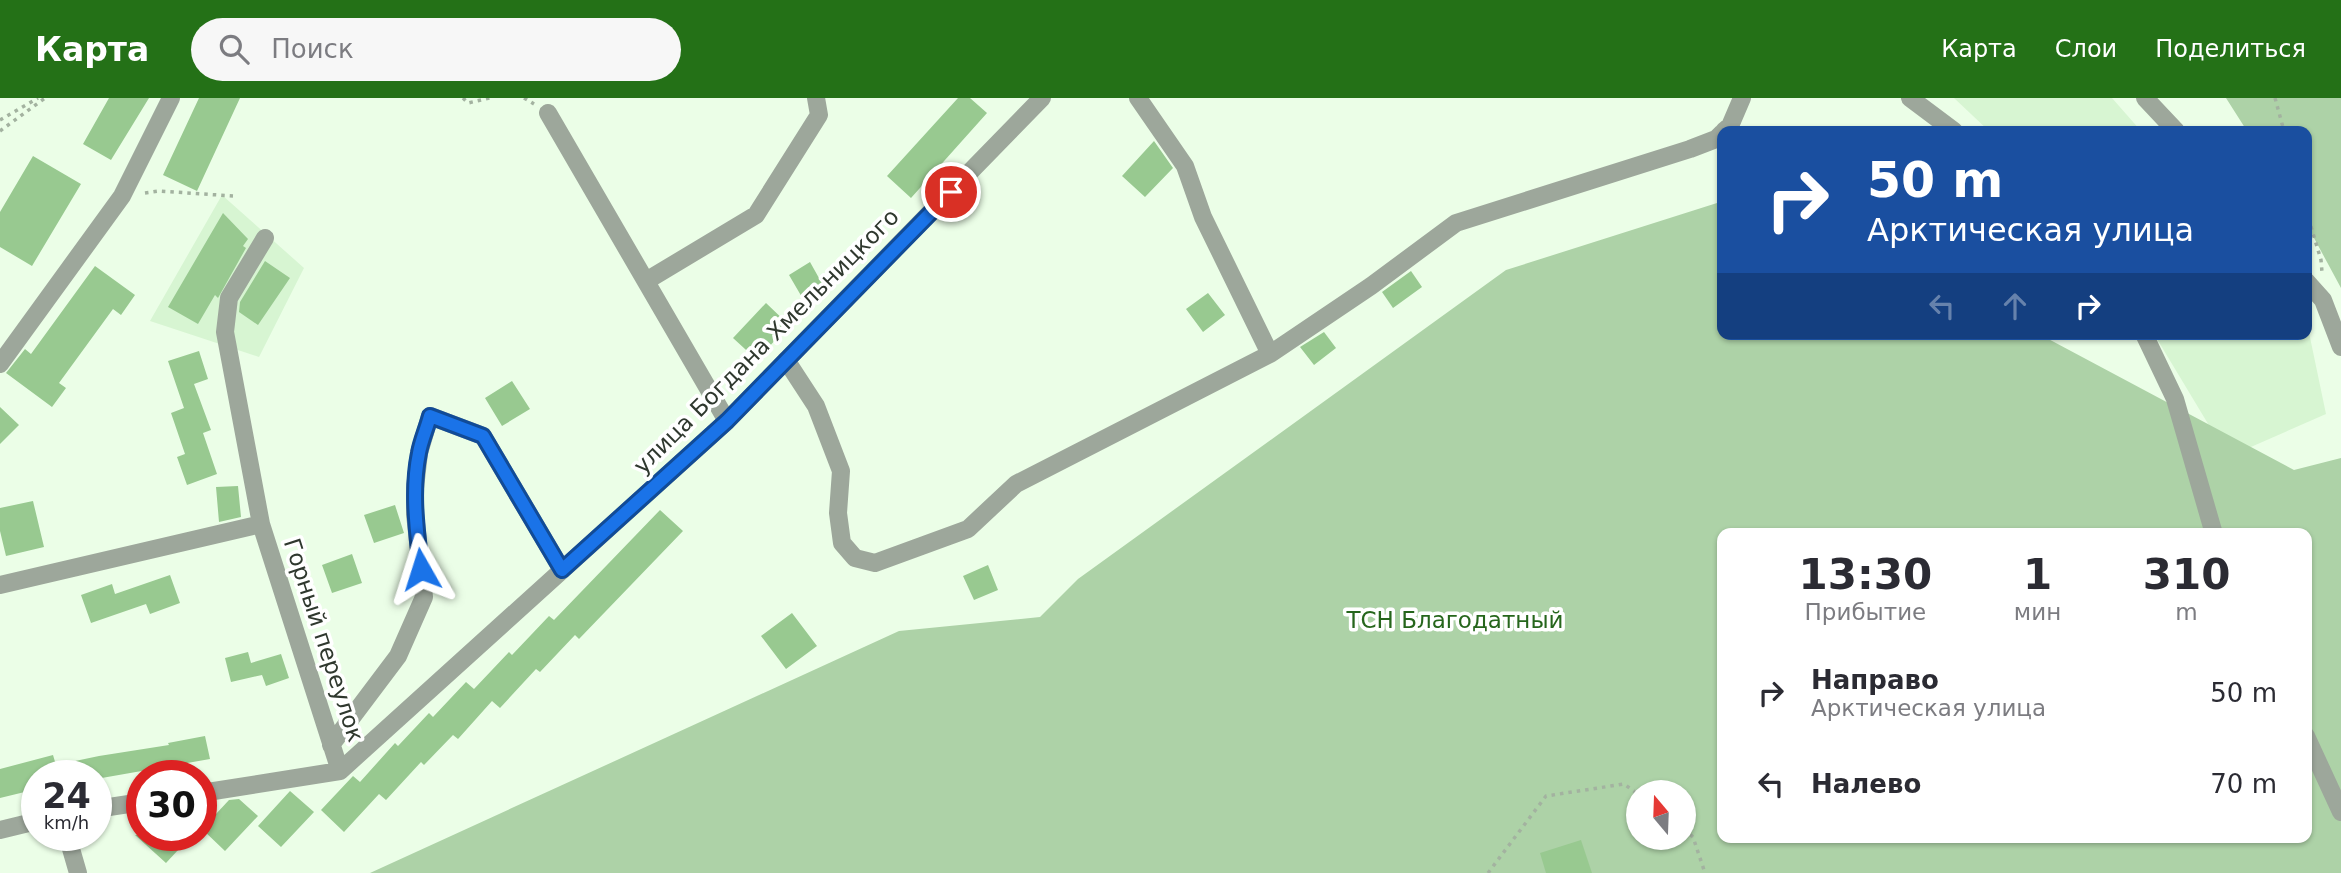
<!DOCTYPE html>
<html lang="ru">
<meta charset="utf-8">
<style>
body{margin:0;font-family:"DejaVu Sans",sans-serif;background:#f7f7f7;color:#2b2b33;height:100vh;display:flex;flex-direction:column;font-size:26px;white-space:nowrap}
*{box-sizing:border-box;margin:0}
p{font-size:23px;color:#7c7c81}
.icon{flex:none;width:38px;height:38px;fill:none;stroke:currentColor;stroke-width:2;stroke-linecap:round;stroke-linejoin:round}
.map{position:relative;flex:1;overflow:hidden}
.side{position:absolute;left:1717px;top:430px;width:595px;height:315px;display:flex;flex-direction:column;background:#fff;border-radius:14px;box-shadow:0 2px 5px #0004}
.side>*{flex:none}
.guide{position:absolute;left:1717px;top:28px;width:595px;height:214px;border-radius:14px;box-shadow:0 2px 5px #0004;background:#1a4fa0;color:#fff;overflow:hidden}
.needle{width:46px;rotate:341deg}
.tools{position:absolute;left:1626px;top:682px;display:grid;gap:14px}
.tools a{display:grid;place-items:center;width:70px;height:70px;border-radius:50%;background:#fff;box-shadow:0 2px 5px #0004;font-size:35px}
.speed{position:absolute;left:21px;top:662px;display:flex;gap:14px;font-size:35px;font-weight:700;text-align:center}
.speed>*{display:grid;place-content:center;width:91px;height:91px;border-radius:50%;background:#fff;box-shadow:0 2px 5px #0004;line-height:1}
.speed small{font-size:18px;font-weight:400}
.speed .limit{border:10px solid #d22;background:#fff;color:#111}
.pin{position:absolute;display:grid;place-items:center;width:60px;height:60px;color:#fff;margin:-30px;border:4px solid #fff;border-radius:50%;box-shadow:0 2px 7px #0007}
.me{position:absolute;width:77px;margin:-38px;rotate:354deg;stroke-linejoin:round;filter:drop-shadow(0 0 5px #0008)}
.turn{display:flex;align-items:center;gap:24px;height:147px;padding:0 35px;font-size:32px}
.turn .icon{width:91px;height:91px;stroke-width:2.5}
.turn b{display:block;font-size:49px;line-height:60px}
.lanes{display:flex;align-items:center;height:66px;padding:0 35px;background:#0003;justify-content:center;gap:35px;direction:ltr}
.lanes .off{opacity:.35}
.eta{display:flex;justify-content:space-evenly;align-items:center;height:119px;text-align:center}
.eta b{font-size:42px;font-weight:700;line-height:49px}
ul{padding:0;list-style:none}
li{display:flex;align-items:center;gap:21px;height:91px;padding:0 35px}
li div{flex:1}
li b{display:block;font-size:26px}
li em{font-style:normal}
header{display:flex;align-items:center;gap:42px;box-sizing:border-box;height:98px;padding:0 35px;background:#247117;color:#fff}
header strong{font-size:33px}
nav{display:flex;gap:38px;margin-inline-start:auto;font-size:24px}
.search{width:490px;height:63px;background:#f7f7f7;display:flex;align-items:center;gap:18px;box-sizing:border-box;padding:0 24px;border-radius:38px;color:#7c7c81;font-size:26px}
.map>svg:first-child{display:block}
.built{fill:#d7f5d2}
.green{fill:#add2a7;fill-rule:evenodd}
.building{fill:#98c990}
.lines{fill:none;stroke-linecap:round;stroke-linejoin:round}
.path{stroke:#a3b2a0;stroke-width:3.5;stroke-dasharray:3.5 5;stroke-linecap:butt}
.minor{stroke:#9da79b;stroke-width:18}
.route-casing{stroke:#114b97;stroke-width:18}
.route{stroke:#1a73e8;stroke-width:12}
.labels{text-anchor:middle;stroke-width:7;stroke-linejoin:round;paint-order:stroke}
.street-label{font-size:23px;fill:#2f382e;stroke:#fff}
.park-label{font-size:23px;fill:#26661c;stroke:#fff}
</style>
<header>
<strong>Карта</strong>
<div class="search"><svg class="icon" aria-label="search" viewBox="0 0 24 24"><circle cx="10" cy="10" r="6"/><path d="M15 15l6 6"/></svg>Поиск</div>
<nav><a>Карта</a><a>Слои</a><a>Поделиться</a></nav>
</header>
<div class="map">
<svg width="2341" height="775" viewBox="0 0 2341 775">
<rect width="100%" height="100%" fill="#ebfee7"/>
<path class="built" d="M 1954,0 L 2112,0 L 2141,33 L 1989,33 Z
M 222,97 L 304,170 L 259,259 L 150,223 Z
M 2307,225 L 2326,316 L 2228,359 L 2154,236 L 2306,236 Z"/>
<path class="green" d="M 2226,0 L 2341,0 L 2341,190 L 2307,127 L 2306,33 L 2247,33 Z
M 1717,105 L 1722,107 L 1722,236 L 2039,236 L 2294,372 L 2341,360 L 2341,775 L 370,775 L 899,533 L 1040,519 L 1078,481 L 1506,172 ZM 1722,436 L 2306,436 L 2306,740 L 1722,740 ZM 1638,695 L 1684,695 L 1684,740 L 1638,740 Z"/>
<path class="building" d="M 109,0 L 149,0 L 111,62 L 83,46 Z
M 199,0 L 240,0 L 197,93 L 163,77 Z
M 958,0 L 970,0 L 987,15 L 911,100 L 887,78 Z
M 1154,43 L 1173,70 L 1145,99 L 1122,78 Z
M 33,58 L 81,86 L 32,168 L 0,149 L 0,114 Z
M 223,115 L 248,141 L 243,148 L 246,150 L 218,200 L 215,197 L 198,226 L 168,209 Z
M 265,163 L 290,180 L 258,227 L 239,214 L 240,204 Z
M 810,164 L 824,189 L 803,201 L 789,177 Z
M 95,168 L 135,197 L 121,217 L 113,211 L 59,285 L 66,290 L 52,309 L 6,275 L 25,251 L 31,256 Z
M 1411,173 L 1422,189 L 1393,210 L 1382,194 Z
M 1208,195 L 1225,217 L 1203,234 L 1186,211 Z
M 766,205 L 789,227 L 757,262 L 733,240 Z
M 1324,234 L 1336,250 L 1314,267 L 1300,249 Z
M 199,253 L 208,281 L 194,286 L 211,332 L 203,335 L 217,376 L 187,387 L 177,359 L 185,356 L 171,315 L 184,310 L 168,263 Z
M 512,283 L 530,311 L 502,328 L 485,300 Z
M 0,309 L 19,327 L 0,346 Z
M 238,388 L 241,419 L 219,424 L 216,389 Z
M 33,403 L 44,449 L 6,458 L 0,433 L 0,410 Z
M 395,407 L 404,435 L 374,445 L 364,417 Z
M 660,412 L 683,433 L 579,541 L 575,537 L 540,574 L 536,571 L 500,610 L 492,603 L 458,641 L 453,637 L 424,667 L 421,664 L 386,702 L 379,696 L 344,734 L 321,712 L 353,678 L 360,684 L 395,645 L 398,648 L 429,615 L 433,619 L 466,584 L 474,591 L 509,554 L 512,557 L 549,518 L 554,522 Z
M 352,456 L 362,485 L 332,495 L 322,467 Z
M 988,467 L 998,492 L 974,502 L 963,478 Z
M 170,477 L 180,505 L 150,516 L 146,506 L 91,525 L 81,497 L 112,486 L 115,496 Z
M 792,515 L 817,548 L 786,571 L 761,538 Z
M 248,554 L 251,565 L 281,556 L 289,580 L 266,588 L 262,577 L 231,584 L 225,560 Z
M 205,638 L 210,661 L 96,681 L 96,677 L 37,677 L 37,691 L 0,700 L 0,671 L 53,657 L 56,667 L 99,658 L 169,647 L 168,645 Z
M 290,693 L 314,714 L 281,749 L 258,728 Z
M 239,701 L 258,718 L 225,753 L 202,731 L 229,702 Z
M 135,737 L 192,737 L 166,765 Z
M 1581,742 L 1592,775 L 1546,775 L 1540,755 Z"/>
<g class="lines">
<path class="path" d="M 463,0 L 468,5 L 490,0
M 524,0 L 534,6
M 2275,0 L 2284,33
M 0,22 L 38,0
M 0,33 L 45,0
M 145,95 L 159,93 L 233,98
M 2306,112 L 2321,162 L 2322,174
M 1684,731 L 1693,739 L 1705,775
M 1488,775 L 1546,698 L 1624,686 L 1638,696"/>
<path class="minor" d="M 1138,0 L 1185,68 L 1203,119 L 1270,256
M 1910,0 L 1954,33
M 2145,0 L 2176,33
M 548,15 L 727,323
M 1724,33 L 1730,28 L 1742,0
M 265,140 L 229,200 L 225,234 L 261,426 L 340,673
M 646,183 L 756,117 L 819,17 L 816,0
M 2306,183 L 2323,202 L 2341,249
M 2144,236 L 2175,301 L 2214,436
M 786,262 L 816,308 L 841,373 L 838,415 L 842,445 L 855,460 L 875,465 L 968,431 L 1016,386 L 1270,256 L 1371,188 L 1456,125 L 1690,51 L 1716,41 L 1722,35
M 0,266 L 122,98 L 171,0
M 0,487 L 261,426
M 2306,638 L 2341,714
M 331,647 L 398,558 L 424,499 L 415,416 L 415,390 L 419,355 L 430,318 L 483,338 L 562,472
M 201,695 L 340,673 L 727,323 L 1042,0
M 96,711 L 142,704
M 0,732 L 37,723
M 67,737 L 78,775"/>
</g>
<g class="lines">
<g class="route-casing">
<path id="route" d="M 421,471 C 417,433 411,394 419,355 C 421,343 427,330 430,318 L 483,338 L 562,472 L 727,323 L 951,94"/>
</g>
<use href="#route" class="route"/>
</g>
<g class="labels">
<g class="street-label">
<text transform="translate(766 243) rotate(-45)" y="8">улица Богдана Хмельницкого</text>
<text transform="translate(324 542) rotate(72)" y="8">Горный переулок</text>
</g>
<g class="park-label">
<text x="1455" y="530">ТСН Благодатный</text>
</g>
</g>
</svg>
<div class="tools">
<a><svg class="needle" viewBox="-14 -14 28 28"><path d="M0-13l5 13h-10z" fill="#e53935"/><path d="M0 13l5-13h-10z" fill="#7c7c81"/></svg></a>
</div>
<div class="speed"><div>24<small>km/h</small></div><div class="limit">30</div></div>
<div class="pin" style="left:951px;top:94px;background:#d93025"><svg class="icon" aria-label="arrive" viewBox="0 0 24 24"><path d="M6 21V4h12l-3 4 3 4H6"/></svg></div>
<svg class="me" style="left:421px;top:471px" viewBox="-20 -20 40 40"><path d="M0-17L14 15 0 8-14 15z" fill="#1a73e8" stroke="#fff" stroke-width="4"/></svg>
<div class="guide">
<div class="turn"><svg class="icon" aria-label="right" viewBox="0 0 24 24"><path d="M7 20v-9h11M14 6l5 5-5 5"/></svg><div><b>50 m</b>Арктическая улица</div></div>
<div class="lanes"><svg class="icon off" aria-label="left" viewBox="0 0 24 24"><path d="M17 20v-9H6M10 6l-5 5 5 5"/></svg><svg class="icon off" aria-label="ahead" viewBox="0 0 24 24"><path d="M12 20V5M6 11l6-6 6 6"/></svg><svg class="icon" aria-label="right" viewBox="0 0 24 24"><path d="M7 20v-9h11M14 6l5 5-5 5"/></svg></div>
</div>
<section class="side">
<div class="eta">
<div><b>13:30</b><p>Прибытие</p></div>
<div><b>1</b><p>мин</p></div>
<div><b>310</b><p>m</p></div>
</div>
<ul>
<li><svg class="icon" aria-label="right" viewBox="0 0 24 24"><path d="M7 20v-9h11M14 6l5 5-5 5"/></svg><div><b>Направо</b><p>Арктическая улица</p></div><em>50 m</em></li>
<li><svg class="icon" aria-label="left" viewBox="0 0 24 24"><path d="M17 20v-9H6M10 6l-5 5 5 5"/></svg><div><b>Налево</b></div><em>70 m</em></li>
</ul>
</section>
</div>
